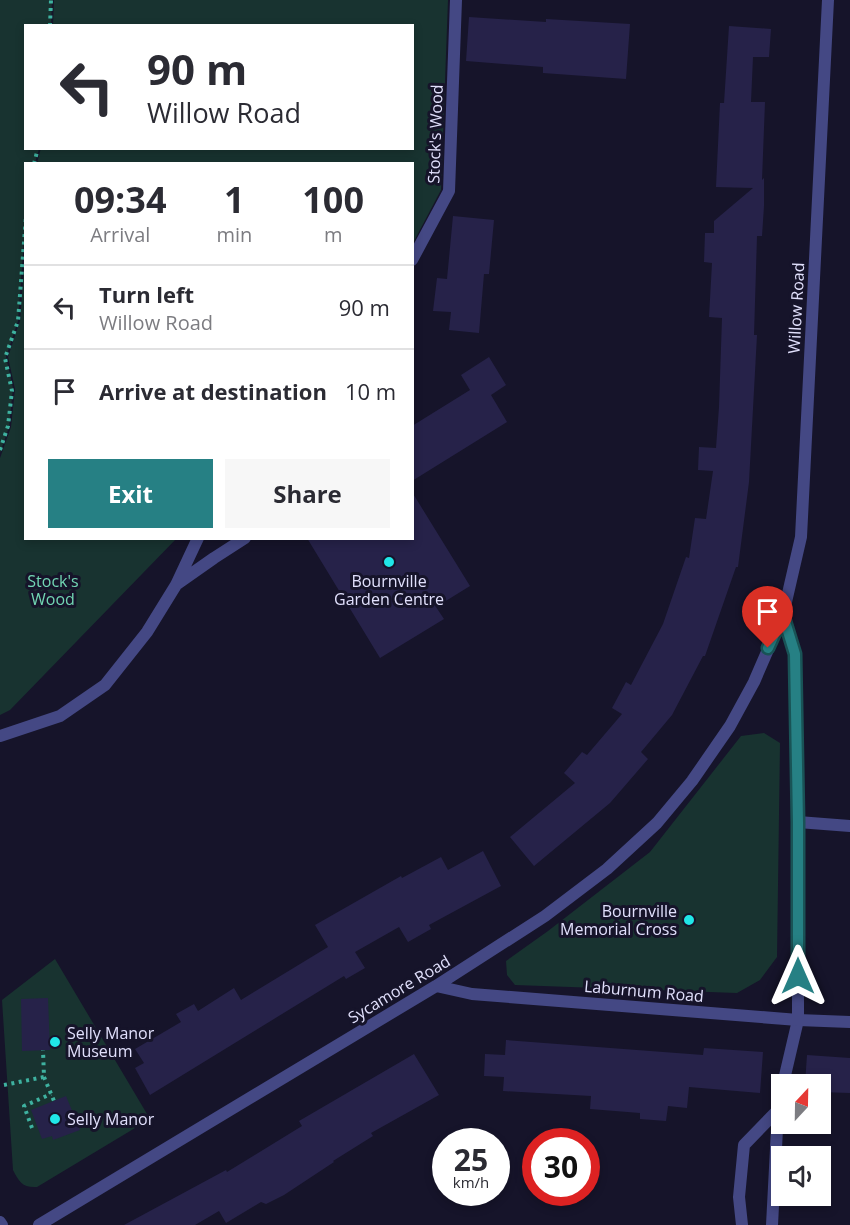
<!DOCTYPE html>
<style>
body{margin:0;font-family:"Open Sans",sans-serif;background:#f7f7f7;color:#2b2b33;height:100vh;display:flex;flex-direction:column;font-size:22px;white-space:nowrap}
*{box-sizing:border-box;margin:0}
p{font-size:20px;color:#7c7c81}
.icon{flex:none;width:33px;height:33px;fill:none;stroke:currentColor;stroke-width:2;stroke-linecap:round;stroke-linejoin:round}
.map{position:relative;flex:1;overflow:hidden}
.sheet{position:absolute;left:24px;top:162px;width:390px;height:378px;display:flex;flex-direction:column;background:#fff;border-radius:0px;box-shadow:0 3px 9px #0003}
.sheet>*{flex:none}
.guide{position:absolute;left:24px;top:24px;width:390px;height:126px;border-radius:0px;box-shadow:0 3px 9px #0003;background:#fff;color:#2b2b33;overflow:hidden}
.needle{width:39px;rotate:22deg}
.buttons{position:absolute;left:771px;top:1074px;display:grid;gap:12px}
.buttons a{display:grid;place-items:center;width:60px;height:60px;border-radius:0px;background:#fff;box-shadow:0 3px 9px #0003;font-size:30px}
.speed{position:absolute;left:432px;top:1128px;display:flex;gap:12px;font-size:30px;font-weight:700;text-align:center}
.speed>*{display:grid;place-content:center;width:78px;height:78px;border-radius:50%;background:#fff;box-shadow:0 3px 9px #0003;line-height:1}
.speed small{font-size:15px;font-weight:400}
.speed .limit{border:9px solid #d22;background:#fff;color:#111}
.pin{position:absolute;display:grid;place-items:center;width:51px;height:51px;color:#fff;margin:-62px -26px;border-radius:50% 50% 50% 0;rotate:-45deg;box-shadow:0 0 6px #0007}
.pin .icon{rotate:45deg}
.me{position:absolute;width:66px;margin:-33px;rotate:0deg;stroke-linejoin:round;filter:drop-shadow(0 0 4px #0008)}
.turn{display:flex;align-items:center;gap:21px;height:126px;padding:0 24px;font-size:27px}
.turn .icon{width:78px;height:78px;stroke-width:2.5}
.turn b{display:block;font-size:42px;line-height:51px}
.eta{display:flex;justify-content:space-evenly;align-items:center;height:102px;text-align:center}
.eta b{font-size:36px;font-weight:700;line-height:42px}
.primary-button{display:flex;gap:12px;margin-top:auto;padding:12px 24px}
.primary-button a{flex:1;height:69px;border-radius:0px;background:#268084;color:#fff;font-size:24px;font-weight:700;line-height:69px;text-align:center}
.primary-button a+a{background:#f7f7f7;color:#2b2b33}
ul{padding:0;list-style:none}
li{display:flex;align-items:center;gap:18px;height:84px;padding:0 24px;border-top:2px solid #e1e1e2}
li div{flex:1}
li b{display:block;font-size:22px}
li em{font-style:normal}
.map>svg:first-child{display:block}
.green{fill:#183330}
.building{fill:#262249}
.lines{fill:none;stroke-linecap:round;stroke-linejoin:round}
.path{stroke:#3eb2a0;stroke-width:4;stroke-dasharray:3 4.5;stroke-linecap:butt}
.lane{stroke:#444884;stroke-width:12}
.street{stroke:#444884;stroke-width:12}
.route-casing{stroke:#195356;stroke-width:15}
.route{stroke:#268084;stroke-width:10}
.poi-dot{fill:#20e7e8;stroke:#16142a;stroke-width:2}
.labels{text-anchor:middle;stroke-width:6;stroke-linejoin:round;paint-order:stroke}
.street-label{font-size:16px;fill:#e1e0fc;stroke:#16142a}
.park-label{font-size:16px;fill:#72d6b3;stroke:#16142a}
.poi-label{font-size:16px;fill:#e1e0fc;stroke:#16142a;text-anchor:start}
</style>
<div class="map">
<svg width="850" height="1225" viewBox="0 0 850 1225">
<rect width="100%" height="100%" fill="#16142a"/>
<path class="green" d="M 0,0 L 52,0 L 51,25 L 26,26 L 26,148 L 39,149 L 35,163 L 26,164 L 25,227 L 18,321 L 6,357 L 13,388 L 9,427 L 0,453 Z
M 54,0 L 448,0 L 441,190 L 413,243 L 412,164 L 37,163 L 41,148 L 412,148 L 412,26 L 53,25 Z
M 25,255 L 26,538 L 176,539 L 10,710 L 0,715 L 0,458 L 11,427 L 15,389 L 8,357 L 20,321 Z
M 764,733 L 780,743 L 777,957 L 760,980 L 737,993 L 515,985 L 507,975 L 506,961 L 548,931 L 650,852 L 741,736 Z
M 55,959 L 150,1119 L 37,1187 C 23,1188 19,1182 13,1170 L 2,1000 Z"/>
<path class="building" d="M 469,17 L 546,22 L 546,19 L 630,24 L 626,79 L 543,73 L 543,67 L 466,61 Z
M 729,26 L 771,29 L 769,57 L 753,57 L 751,102 L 765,102 L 762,180 L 764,178 L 764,206 L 762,236 L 757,236 L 754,335 L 757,335 L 749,482 L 738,567 L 736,567 L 705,656 L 703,656 L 672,715 L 641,752 L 648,759 L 610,803 L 534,866 L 510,837 L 575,783 L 564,773 L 582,752 L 587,755 L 622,714 L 612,708 L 626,682 L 631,685 L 663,624 L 686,557 L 689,558 L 695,518 L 706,519 L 713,471 L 698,470 L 699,447 L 716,448 L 719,407 L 722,318 L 709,317 L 712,263 L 704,262 L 705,233 L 714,233 L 714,221 L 753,188 L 716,187 L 720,103 L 724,103 Z
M 453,216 L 494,220 L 489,274 L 484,274 L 479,333 L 449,330 L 451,312 L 433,311 L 437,278 L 447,279 Z
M 489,357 L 506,385 L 491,395 L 507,422 L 412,481 L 412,426 L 470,390 L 461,375 Z
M 412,492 L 470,586 L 436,607 L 444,619 L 380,658 L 307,538 L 412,538 Z
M 483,851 L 501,886 L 429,925 L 431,929 L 408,942 L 399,927 L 355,952 L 365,968 L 346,979 L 344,976 L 150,1095 L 135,1068 L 144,1063 L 135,1049 L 181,1022 L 176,1014 L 194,1004 L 198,1011 L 234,988 L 241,1000 L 328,947 L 315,925 L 401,876 L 402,878 L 441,857 L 448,870 Z
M 48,998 L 50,1050 L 22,1051 L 21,999 Z
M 506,1040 L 703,1055 L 704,1048 L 763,1052 L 760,1093 L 689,1087 L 687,1108 L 668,1106 L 666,1121 L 640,1119 L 640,1113 L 590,1109 L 591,1096 L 503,1091 L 504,1077 L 484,1076 L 485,1054 L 505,1055 Z
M 414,1054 L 439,1095 L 371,1133 L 373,1136 L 333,1161 L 334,1162 L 284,1195 L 266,1204 L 261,1202 L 226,1223 L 219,1211 L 195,1225 L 124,1225 L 226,1170 L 227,1172 L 302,1126 L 299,1121 Z
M 807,1055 L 850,1058 L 850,1093 L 820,1092 L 820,1084 L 805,1084 Z
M 66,1096 L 80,1130 L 53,1140 L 52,1136 L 42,1139 L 31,1110 Z"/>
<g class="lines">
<path class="path" d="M 50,26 L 51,0
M 34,164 L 38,148
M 0,450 L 8,426 L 12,391 L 5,358 L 18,321 L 26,216
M 44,1077 L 54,1101
M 4,1085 L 44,1077 L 43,1050
M 32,1128 L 24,1106 L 51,1094"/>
<path class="lane" d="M 177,584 L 214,558 L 245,538
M 0,736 L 60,716 L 105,685 L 147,632 L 176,585 L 198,538
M 798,822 L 850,826
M 783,1084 L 798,1020
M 742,1225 L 739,1197 L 744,1145 L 778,1110
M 772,1225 L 778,1110 L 782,1093"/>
<path class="street" d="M 412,260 L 449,191 L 456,0
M 783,615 L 795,654 L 798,822 L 798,1020
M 436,986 L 472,994 L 798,1020 L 850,1022
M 0,1222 L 2,1225
M 39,1225 L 436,986 L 545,916 L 607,869 L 657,823 L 692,781 L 730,726 L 754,682 L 783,615 L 801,537 L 828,0"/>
</g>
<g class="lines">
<g class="route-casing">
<path id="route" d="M 768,648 L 783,615 L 795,654 L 798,822 L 798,976"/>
</g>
<use href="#route" class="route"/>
</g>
<g class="poi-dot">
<circle cx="389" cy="562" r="6"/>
<circle cx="689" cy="920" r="6"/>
<circle cx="55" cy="1042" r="6"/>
<circle cx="55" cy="1119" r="6"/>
</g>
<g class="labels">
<g class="street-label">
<text transform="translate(435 134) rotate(-88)" y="6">Stock's Wood</text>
<text transform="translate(796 308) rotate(-87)" y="6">Willow Road</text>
<text transform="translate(399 989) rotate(-31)" y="6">Sycamore Road</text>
<text transform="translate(644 991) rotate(5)" y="6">Laburnum Road</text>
</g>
<g class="park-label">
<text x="53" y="587">Stock's<tspan x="53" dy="18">Wood</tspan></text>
</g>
<g class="poi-label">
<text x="389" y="587" text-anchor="middle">Bournville<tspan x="389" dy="18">Garden Centre</tspan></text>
<text x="677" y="917" text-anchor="end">Bournville<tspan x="677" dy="18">Memorial Cross</tspan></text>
<text x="67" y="1039">Selly Manor<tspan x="67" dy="18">Museum</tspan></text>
<text x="67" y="1125">Selly Manor</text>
</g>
</g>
</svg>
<div class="buttons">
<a><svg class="needle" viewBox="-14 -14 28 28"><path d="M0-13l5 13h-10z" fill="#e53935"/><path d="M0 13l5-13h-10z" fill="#7c7c81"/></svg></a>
<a><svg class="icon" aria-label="sound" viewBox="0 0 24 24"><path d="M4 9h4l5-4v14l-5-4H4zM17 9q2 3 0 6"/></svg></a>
</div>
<div class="speed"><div>25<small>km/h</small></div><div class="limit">30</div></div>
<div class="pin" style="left:768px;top:648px;background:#d93025"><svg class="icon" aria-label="arrive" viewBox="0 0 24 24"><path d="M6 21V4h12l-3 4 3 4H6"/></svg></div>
<svg class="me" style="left:798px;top:976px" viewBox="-20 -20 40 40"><path d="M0-17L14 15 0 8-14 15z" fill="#268084" stroke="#fff" stroke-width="4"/></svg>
<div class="guide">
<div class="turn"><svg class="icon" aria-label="left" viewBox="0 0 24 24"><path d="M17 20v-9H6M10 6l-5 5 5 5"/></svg><div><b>90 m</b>Willow Road</div></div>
</div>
<section class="sheet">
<div class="eta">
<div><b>09:34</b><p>Arrival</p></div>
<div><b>1</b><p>min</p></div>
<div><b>100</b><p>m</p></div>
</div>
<ul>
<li><svg class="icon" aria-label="left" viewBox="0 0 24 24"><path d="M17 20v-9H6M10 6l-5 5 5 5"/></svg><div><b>Turn left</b><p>Willow Road</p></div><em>90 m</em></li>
<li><svg class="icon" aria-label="arrive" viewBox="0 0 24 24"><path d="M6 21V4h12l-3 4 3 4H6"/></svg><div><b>Arrive at destination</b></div><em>10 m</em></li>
</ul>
<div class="primary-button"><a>Exit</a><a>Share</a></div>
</section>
</div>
